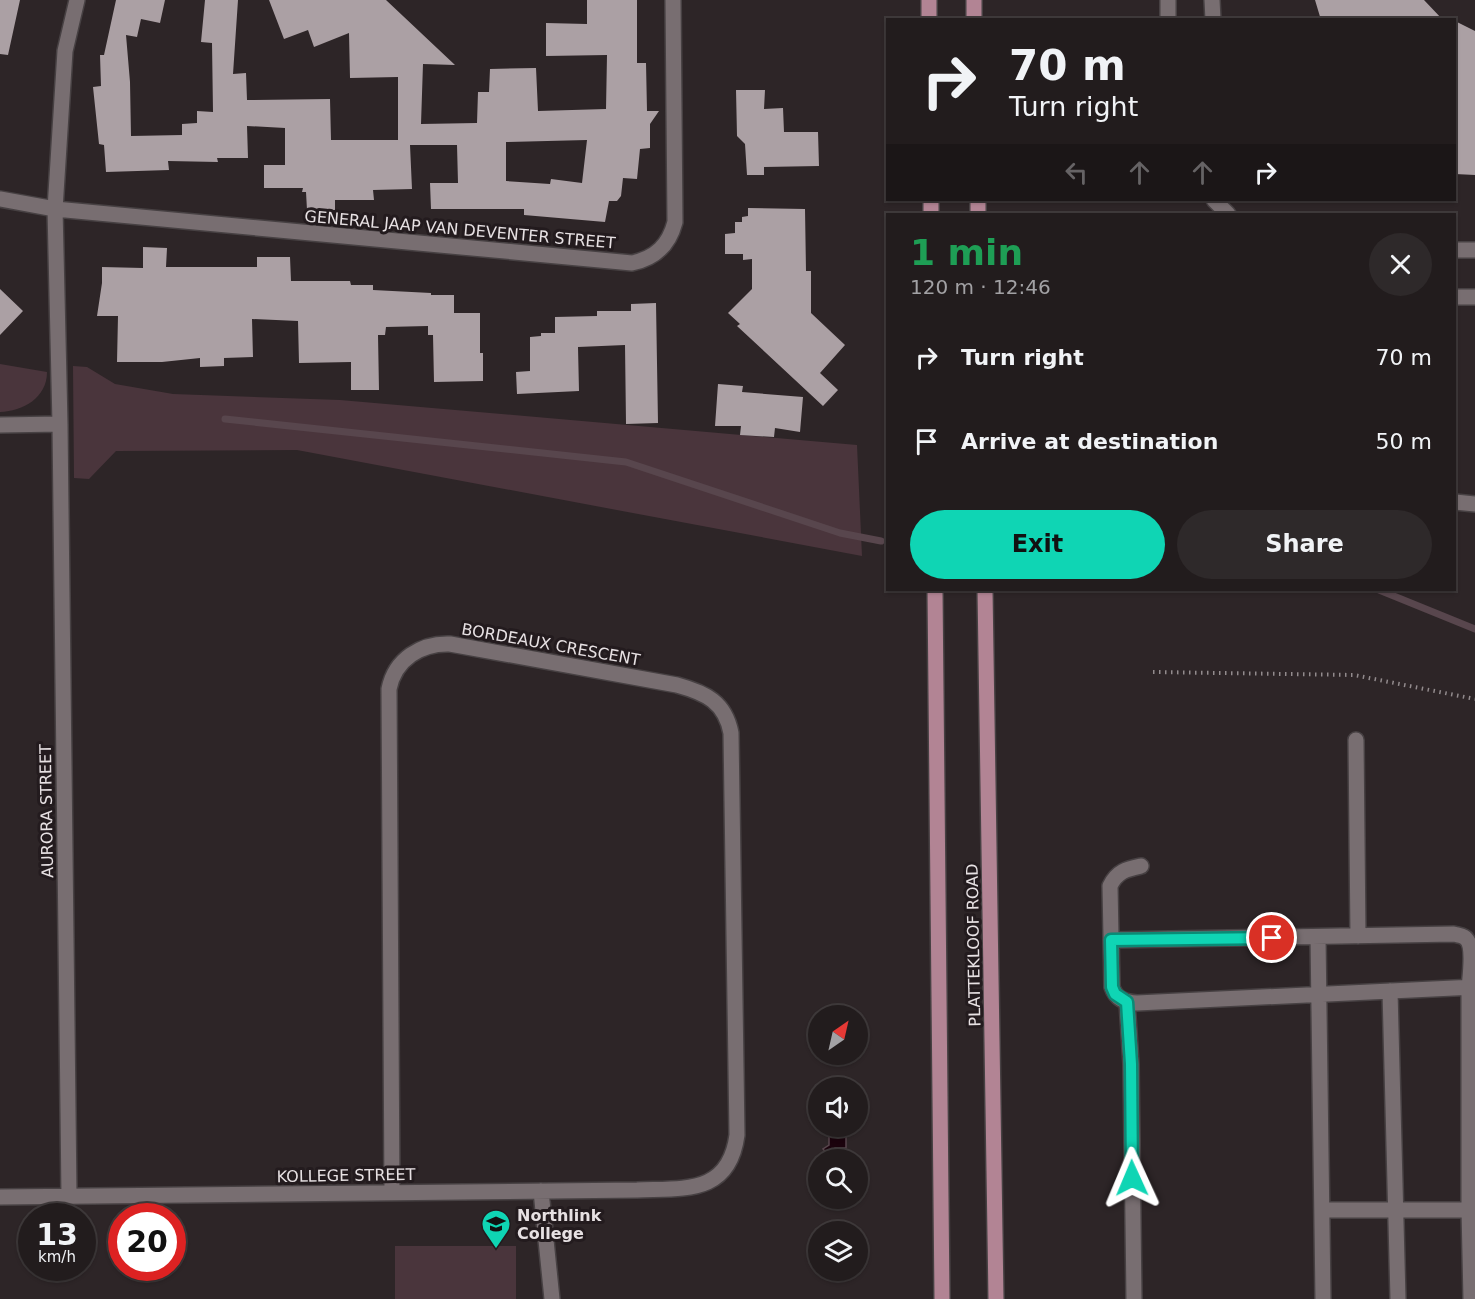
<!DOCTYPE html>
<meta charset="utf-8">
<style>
body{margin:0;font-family:"DejaVu Sans",sans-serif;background:#2e292a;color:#f1f3f6;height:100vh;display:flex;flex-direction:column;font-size:22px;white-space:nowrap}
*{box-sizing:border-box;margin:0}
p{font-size:20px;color:#a2a1a4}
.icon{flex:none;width:33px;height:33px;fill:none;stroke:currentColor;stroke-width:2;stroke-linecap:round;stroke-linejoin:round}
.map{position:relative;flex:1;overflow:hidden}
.details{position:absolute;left:886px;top:213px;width:570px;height:378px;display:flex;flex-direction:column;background:#221c1d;border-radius:0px;box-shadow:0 2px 4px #0004,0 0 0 2px #3f3a3b}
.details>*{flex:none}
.guide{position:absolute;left:886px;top:18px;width:570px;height:183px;border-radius:0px;box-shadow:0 2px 4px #0004,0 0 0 2px #3f3a3b;background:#221c1d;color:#f1f3f6;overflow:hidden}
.needle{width:39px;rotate:34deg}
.buttons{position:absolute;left:808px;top:1005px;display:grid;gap:12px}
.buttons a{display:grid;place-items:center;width:60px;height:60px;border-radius:50%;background:#221c1d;box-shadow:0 2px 4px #0004,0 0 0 2px #3f3a3b;font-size:30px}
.speed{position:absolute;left:18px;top:1203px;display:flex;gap:12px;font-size:30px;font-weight:700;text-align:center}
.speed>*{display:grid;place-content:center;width:78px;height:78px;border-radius:50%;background:#221c1d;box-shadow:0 2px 4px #0004,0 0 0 2px #3f3a3b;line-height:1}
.speed small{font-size:15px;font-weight:400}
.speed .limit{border:9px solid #d22;background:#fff;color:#111}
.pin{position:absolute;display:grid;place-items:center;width:51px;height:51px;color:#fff;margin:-26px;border:3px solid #fff;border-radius:50%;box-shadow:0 2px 6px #0007}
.me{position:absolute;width:66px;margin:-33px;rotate:359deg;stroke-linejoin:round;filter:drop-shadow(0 0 4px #0008)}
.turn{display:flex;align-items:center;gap:21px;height:126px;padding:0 24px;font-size:27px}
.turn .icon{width:78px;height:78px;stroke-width:2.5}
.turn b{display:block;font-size:42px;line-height:51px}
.lanes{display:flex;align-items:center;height:57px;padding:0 24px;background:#0003;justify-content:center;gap:30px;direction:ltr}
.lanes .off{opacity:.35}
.round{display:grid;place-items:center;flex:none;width:63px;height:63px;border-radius:32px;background:#2e292a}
.head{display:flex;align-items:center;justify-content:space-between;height:102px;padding:0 24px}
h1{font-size:36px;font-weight:600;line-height:45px;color:#1e9e55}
.action{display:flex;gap:12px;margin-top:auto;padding:12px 24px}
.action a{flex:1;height:69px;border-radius:36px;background:#0fd5b4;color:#111;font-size:24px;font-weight:600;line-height:69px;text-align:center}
.action a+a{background:#2e292a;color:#f1f3f6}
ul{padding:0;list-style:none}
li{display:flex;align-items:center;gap:18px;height:84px;padding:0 24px}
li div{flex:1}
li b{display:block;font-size:22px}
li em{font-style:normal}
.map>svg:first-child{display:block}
.green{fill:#4a353c}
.water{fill:#1b030d;stroke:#58464d;stroke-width:1.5}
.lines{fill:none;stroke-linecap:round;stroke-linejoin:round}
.stream{stroke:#58464d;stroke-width:7}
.building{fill:#aba0a4;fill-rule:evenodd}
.minor-casing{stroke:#474143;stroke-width:18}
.major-casing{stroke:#474143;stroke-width:18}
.path{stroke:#928b8d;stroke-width:4;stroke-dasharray:1.5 4.5;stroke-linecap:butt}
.minor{stroke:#786e71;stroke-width:15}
.major{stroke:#b28494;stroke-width:15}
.route-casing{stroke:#0a8a75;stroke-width:15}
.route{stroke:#0fd5b4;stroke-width:10}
.labels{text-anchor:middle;stroke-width:6;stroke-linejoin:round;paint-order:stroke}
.street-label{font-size:16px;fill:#e7e1e3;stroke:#231b1e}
.poi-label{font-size:16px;font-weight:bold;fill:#e7e1e3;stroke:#231b1e;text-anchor:start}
</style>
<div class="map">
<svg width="1475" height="1299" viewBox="0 0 1475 1299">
<rect width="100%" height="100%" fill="#2d2527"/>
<path class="green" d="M 0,364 L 47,372 C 47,398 23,411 0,412 Z
M 73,366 L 87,367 L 115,384 L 173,394 L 340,400 L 857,445 L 862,556 L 297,450 L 116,451 L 89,479 L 74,478 Z
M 395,1246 L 516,1246 L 516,1299 L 395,1299 Z"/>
<path class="water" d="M 829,1127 L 846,1127 L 846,1148 L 835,1148 L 832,1154 L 828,1155 L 823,1149 L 829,1145 Z"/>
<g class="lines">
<path class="stream" d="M 225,419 L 626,462 L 840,533 L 881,541
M 1379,590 L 1475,629"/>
</g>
<path class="building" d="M 0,0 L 20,0 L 8,55 L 0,54 Z
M 116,0 L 165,0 L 160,23 L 141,19 L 137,37 L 126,35 L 130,82 L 131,136 L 182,135 L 182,124 L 197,123 L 197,111 L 213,112 L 212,43 L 201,42 L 205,0 L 238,0 L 233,74 L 246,73 L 247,100 L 330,99 L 331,140 L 398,140 L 398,77 L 350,78 L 349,33 L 314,47 L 308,30 L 284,39 L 269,0 L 386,0 L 455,65 L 423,64 L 421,124 L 477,123 L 478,92 L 489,92 L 490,69 L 536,68 L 538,111 L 606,109 L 607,55 L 546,56 L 546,23 L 587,24 L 587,0 L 637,0 L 637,63 L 646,63 L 647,111 L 659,111 L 650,124 L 650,148 L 640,149 L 637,179 L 623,178 L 621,196 L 617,201 L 609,201 L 605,222 L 524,215 L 524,209 L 431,209 L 430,183 L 458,183 L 457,145 L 410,145 L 412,189 L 373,190 L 374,200 L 335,200 L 335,210 L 307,210 L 306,192 L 302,192 L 303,188 L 264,188 L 264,165 L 285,165 L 285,128 L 247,126 L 248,158 L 217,158 L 218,162 L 168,161 L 169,170 L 106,172 L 104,145 L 99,144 L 93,87 L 101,86 L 100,55 L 104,55 ZM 587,140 L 582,183 L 551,179 L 550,184 L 506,181 L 506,142 Z
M 1315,0 L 1424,0 L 1443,20 L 1321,20 Z
M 1455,21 L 1475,31 L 1475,175 L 1455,174 Z
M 736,90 L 765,90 L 764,109 L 783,108 L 784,132 L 818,132 L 819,166 L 764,167 L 764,175 L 747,175 L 745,144 L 737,136 Z
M 748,208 L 805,209 L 806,271 L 811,271 L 811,313 L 845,345 L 820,373 L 838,390 L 823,406 L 737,326 L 740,324 L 728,313 L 752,289 L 752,259 L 743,260 L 743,254 L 725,254 L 725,234 L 735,233 L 735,222 L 742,222 L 742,217 L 748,216 Z
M 143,247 L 167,248 L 166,267 L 257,267 L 257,257 L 290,257 L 291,281 L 350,281 L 351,285 L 373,285 L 373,290 L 431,293 L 431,295 L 454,295 L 454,313 L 480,313 L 480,353 L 483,353 L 483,381 L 434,382 L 433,335 L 428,335 L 428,326 L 386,327 L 385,335 L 378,335 L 379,390 L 351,390 L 351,362 L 299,363 L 298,321 L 252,319 L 253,357 L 224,358 L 224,366 L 200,367 L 200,358 L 162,362 L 117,362 L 118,316 L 97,316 L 102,283 L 102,267 L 143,268 Z
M 0,289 L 23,311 L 0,335 Z
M 656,303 L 658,423 L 626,424 L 625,345 L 578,347 L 579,391 L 517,394 L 516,372 L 530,371 L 530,337 L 541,336 L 541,333 L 555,333 L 555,317 L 597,316 L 597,311 L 631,311 L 631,304 Z
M 718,384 L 743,386 L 742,392 L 803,397 L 800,432 L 775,428 L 774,437 L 740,435 L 741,426 L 715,426 Z"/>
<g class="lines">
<g class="minor-casing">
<path id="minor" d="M 1212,0 L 1213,20
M 1168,20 L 1168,0
M 0,199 L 55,209 L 632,263 C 656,258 669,245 675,222 L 673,0
M 1214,200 L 1228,214
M 1455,250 L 1475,250
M 1455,297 L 1475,297
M 0,425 L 60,424
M 1455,502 L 1475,504
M 1356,740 L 1358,936
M 1141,866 C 1127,869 1117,871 1110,886 L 1112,987 C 1116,999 1124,1002 1137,1003 L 1475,987
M 1318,937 L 1323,1299
M 1111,940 L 1454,934 C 1457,935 1461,935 1464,937 C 1475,943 1470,976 1469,988 L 1469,1210 L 1471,1299
M 1390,991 L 1398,1299
M 1127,1002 L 1131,1064 L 1134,1299
M 541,1191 L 552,1299
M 69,1196 L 60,424 L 55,209 L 65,51 L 77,0
M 0,1197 L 637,1190 C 684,1188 729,1195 737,1135 L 731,733 C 725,702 706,693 677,685 L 450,644 C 421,643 395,659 389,689 L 392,1193
M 1322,1210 L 1469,1210"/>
</g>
<g class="major-casing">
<path id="major" d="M 929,0 L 929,20
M 974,0 L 974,20
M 931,200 L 931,214
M 978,200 L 978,214
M 935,590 L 942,1299
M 985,590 L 996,1299"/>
</g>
<path class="path" d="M 1153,672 L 1354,675 L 1475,699"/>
<use href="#minor" class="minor"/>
<use href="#major" class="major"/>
</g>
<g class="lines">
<g class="route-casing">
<path id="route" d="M 1132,1178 L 1131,1064 L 1127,1002 L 1115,994 L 1112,987 L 1111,940 L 1272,938"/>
</g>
<use href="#route" class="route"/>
</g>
<defs>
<g id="university-pin" transform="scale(1.5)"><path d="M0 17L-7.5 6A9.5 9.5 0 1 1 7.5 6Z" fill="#0fd5b4" stroke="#231b1e"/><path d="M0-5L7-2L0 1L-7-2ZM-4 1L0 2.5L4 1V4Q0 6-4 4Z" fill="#111"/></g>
</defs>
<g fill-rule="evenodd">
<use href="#university-pin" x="496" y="1224"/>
</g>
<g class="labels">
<g class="street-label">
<text transform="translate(460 229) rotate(5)" y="6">GENERAL JAAP VAN DEVENTER STREET</text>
<text transform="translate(551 644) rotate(10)" y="6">BORDEAUX CRESCENT</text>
<text transform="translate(46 811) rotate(-91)" y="6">AURORA STREET</text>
<text transform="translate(973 945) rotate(-91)" y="6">PLATTEKLOOF ROAD</text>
<text transform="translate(346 1175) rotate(-1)" y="6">KOLLEGE STREET</text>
</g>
<g class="poi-label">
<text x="517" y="1221">Northlink<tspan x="517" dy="18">College</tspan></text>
</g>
</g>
</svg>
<div class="buttons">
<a><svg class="needle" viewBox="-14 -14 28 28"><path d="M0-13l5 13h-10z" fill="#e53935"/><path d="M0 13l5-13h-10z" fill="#a2a1a4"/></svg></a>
<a><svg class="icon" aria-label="sound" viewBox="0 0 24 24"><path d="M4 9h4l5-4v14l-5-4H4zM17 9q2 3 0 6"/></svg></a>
<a><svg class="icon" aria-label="search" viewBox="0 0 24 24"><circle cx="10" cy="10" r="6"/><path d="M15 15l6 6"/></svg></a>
<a><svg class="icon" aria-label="layers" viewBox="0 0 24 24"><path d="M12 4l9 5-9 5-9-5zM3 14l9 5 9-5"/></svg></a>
</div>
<div class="speed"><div>13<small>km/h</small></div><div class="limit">20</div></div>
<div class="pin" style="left:1272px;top:938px;background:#d93025"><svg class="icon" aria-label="arrive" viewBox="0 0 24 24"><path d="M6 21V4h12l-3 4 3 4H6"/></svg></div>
<svg class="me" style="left:1132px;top:1178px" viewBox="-20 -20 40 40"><path d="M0-17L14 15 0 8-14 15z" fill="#0fd5b4" stroke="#fff" stroke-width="4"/></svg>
<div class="guide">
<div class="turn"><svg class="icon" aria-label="right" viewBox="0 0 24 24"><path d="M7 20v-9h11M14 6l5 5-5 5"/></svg><div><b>70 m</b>Turn right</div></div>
<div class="lanes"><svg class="icon off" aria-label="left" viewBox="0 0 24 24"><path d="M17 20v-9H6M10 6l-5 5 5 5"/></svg><svg class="icon off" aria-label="ahead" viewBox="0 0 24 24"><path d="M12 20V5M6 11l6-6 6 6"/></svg><svg class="icon off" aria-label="ahead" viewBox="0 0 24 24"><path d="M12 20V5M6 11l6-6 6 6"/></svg><svg class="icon" aria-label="right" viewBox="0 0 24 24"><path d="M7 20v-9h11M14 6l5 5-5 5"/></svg></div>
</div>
<section class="details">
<div class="head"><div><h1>1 min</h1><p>120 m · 12:46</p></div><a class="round"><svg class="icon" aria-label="close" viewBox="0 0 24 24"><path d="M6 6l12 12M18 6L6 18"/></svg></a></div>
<ul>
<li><svg class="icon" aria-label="right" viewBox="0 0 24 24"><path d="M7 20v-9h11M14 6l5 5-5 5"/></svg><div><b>Turn right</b></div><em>70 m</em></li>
<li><svg class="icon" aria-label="arrive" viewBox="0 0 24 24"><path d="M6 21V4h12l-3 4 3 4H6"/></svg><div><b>Arrive at destination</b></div><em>50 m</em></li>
</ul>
<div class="action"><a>Exit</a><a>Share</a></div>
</section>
</div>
